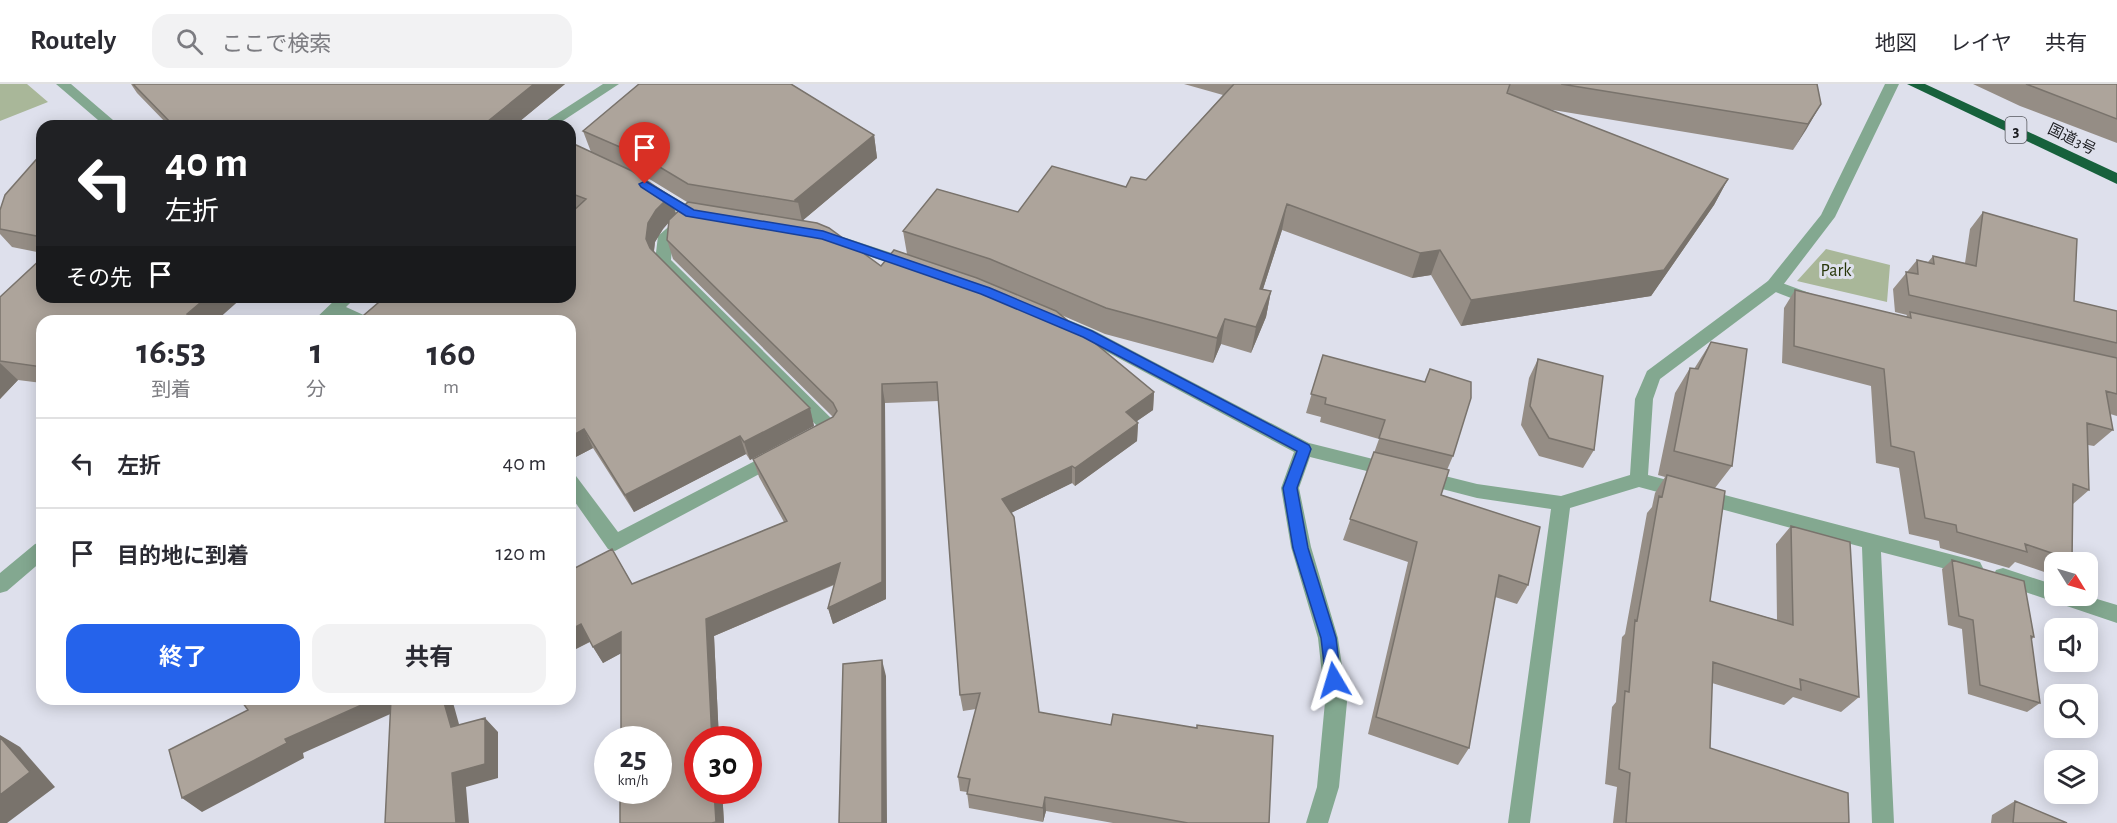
<!DOCTYPE html>
<html lang="ja">
<meta charset="utf-8">
<style>
body{margin:0;font-family:"Alegreya Sans","Noto Sans JP",sans-serif;background:#f2f2f3;color:#2b2b33;height:100vh;display:flex;flex-direction:column;font-size:22px;white-space:nowrap}
*{box-sizing:border-box;margin:0}
p{font-size:20px;color:#7c7c81}
.icon{flex:none;width:33px;height:33px;fill:none;stroke:currentColor;stroke-width:2;stroke-linecap:round;stroke-linejoin:round}
.map{position:relative;flex:1;overflow:hidden}
.panel{position:absolute;left:36px;top:231px;width:540px;height:390px;display:flex;flex-direction:column;background:#fff;border-radius:18px;box-shadow:0 3px 15px #0003}
.panel>*{flex:none}
.guide{position:absolute;left:36px;top:36px;width:540px;height:183px;border-radius:18px;box-shadow:0 3px 15px #0003;background:#202124;color:#fff;overflow:hidden}
.needle{width:39px;rotate:127deg}
.tools{position:absolute;left:2044px;top:468px;display:grid;gap:12px}
.tools a{display:grid;place-items:center;width:54px;height:54px;border-radius:12px;background:#fff;box-shadow:0 3px 15px #0003;font-size:30px}
.speed{position:absolute;left:594px;top:642px;display:flex;gap:12px;font-size:30px;font-weight:700;text-align:center}
.speed>*{display:grid;place-content:center;width:78px;height:78px;border-radius:50%;background:#fff;box-shadow:0 3px 15px #0003;line-height:1}
.speed small{font-size:15px;font-weight:400}
.speed .limit{border:9px solid #d22;background:#fff;color:#111}
.pin{position:absolute;display:grid;place-items:center;width:51px;height:51px;color:#fff;margin:-62px -26px;border-radius:50% 50% 50% 0;rotate:-45deg;box-shadow:0 0 6px #0007}
.pin .icon{rotate:45deg}
.me{position:absolute;width:66px;margin:-33px;rotate:353deg;stroke-linejoin:round;filter:drop-shadow(0 0 4px #0008)}
.turn{display:flex;align-items:center;gap:21px;height:126px;padding:0 30px;font-size:27px}
.turn .icon{width:78px;height:78px;stroke-width:2.5}
.turn b{display:block;font-size:42px;line-height:51px}
.then{display:flex;align-items:center;height:57px;padding:0 30px;background:#0003;gap:12px;font-size:22px}
.eta{display:flex;justify-content:space-evenly;align-items:center;height:102px;text-align:center}
.eta b{font-size:36px;font-weight:700;line-height:42px}
.button{display:flex;gap:12px;margin-top:auto;padding:12px 30px}
.button a{flex:1;height:69px;border-radius:18px;background:#2563eb;color:#fff;font-size:24px;font-weight:700;line-height:69px;text-align:center}
.button a+a{background:#f2f2f3;color:#2b2b33}
ul{padding:0;list-style:none}
li{display:flex;align-items:center;gap:18px;height:90px;padding:0 30px;border-top:2px solid #e1e1e2}
li div{flex:1}
li b{display:block;font-size:22px}
li em{font-style:normal}
header{display:flex;align-items:center;gap:36px;box-sizing:border-box;height:84px;padding:0 30px;background:#fff;border-bottom:2px solid #e1e1e2}
header strong{font-size:28px}
nav{display:flex;gap:33px;margin-inline-start:auto;font-size:21px}
.search{width:420px;height:54px;background:#f2f2f3;display:flex;align-items:center;gap:15px;box-sizing:border-box;padding:0 21px;border-radius:18px;color:#7c7c81;font-size:22px}
.map>svg:first-child{display:block}
.green{fill:#a9b799}
.lines{fill:none;stroke-linecap:round;stroke-linejoin:round}
.lane{fill:#83a890;fill-rule:evenodd}
.street{fill:#83a890;fill-rule:evenodd}
.highway{fill:#17613c;fill-rule:evenodd}
.wall{fill:#958d85;fill-rule:evenodd}
.shaded-wall{fill:#79736c}
.building{fill:#ada49b;stroke:#79736c;stroke-width:1.5}
.route{fill:#2563eb;stroke:#184099;stroke-width:1.5}
.labels{text-anchor:middle;stroke-width:6;stroke-linejoin:round;paint-order:stroke}
.far-street-label{font-size:15px;fill:#1b1c20;stroke:#dee0ec}
.shield{fill:#dee0ec;stroke:#56575d;stroke-width:1.5}
.shield-label{font-size:16px;font-weight:bold;fill:#1b1c20}
.park-label{font-size:18px;fill:#273609;stroke:#dee0ec}
</style>
<header>
<strong>Routely</strong>
<div class="search"><svg class="icon" aria-label="search" viewBox="0 0 24 24"><circle cx="10" cy="10" r="6"/><path d="M15 15l6 6"/></svg>ここで検索</div>
<nav><a>地図</a><a>レイヤ</a><a>共有</a></nav>
</header>
<div class="map">
<svg width="2117" height="739" viewBox="0 0 2117 739">
<rect width="100%" height="100%" fill="#dee0ec"/>
<path class="green" d="M 0,0 L 27,0 L 48,18 L 0,37 Z
M 1826,165 L 1890,181 L 1887,218 L 1797,197 Z"/>
<g class="lines">
<path class="lane" d="M 1774,196 L 1823,214 L 1825,218 L 1823,222 L 1817,224 L 1768,205 L 1766,201 L 1768,197 Z"/>
<path class="street" d="M 56,0 L 71,0 L 120,42 L 105,42 Z
M 603,0 L 619,0 L 555,42 L 538,42 Z
M 1885,0 L 1899,0 L 1835,133 L 1780,205 L 1660,295 L 1653,315 L 1648,391 L 1980,478 L 1983,484 L 1980,490 L 1973,492 L 1881,468 L 1894,739 L 1872,739 L 1862,463 L 1639,403 L 1570,424 L 1530,739 L 1508,739 L 1551,425 L 1477,414 L 1415,398 L 1412,393 L 1415,388 L 1421,386 L 1477,400 L 1561,412 L 1630,391 L 1635,315 L 1647,287 L 1768,197 L 1821,131 Z
M 652,100 L 694,125 L 709,128 L 711,131 L 709,134 L 692,134 L 690,138 L 673,154 L 671,176 L 836,339 L 839,344 L 836,349 L 816,359 L 810,357 L 807,352 L 810,347 L 818,343 L 658,181 L 655,177 L 658,152 L 682,131 L 647,108 L 645,105 L 647,102 Z
M 831,149 L 916,177 L 918,181 L 916,185 L 910,186 L 826,158 L 823,154 Z
M 338,213 L 356,213 L 346,223 L 368,233 L 370,237 L 347,237 L 337,232 L 331,237 L 313,237 Z
M 1059,232 L 1093,246 L 1309,359 L 1397,381 L 1400,386 L 1397,391 L 1391,393 L 1310,373 L 1299,404 L 1311,463 L 1338,554 L 1347,618 L 1339,703 L 1328,739 L 1306,739 L 1317,703 L 1325,618 L 1318,554 L 1291,463 L 1281,404 L 1294,368 L 1081,254 L 1053,242 L 1051,238 L 1053,234 Z
M 776,366 L 782,368 L 785,373 L 782,378 L 615,467 L 608,465 L 570,411 L 570,390 L 576,392 L 618,448 Z
M 42,458 L 42,477 L 7,507 L 0,509 L 0,489 L 35,460 Z
M 2003,484 L 2055,501 L 2055,512 L 2087,512 L 2117,521 L 2117,539 L 1996,498 L 1993,492 L 1996,486 Z"/>
<path class="highway" d="M 1907,0 L 1925,0 L 2117,89 L 2117,100 Z"/>
</g>
<path class="wall" d="M 131,0 L 565,0 L 514,42 L 169,42 L 137,9 Z
M 639,0 L 791,0 L 874,51 L 877,74 L 802,137 L 817,139 L 829,144 L 881,182 L 894,166 L 907,170 L 903,147 L 937,105 L 1018,128 L 1052,82 L 1126,103 L 1131,93 L 1146,96 L 1223,11 L 1184,0 L 1817,0 L 1821,20 L 1793,66 L 1547,25 L 1728,95 L 1714,121 L 1651,212 L 1461,242 L 1431,191 L 1412,194 L 1282,146 L 1263,205 L 1271,207 L 1266,233 L 1251,269 L 1221,260 L 1213,279 L 1105,250 L 1059,230 L 1154,308 L 1153,326 L 1137,337 L 1138,339 L 1137,357 L 1075,402 L 1072,399 L 1011,429 L 1014,433 L 1039,628 L 1111,641 L 1113,630 L 1197,644 L 1197,641 L 1273,652 L 1269,739 L 1113,739 L 1046,727 L 1043,738 L 969,724 L 967,708 L 960,707 L 958,693 L 976,625 L 963,627 L 960,611 L 939,317 L 885,319 L 886,515 L 833,540 L 828,524 L 834,501 L 714,552 L 719,656 L 698,656 L 698,706 L 722,706 L 724,739 L 620,739 L 620,706 L 658,706 L 658,656 L 621,656 L 621,569 L 603,579 L 590,558 L 570,568 L 570,477 L 575,484 L 612,465 L 632,500 L 784,438 L 759,393 L 753,375 L 833,333 L 673,175 L 667,156 L 669,138 L 663,145 L 655,158 L 654,168 L 810,324 L 814,342 L 750,376 L 746,370 L 634,428 L 593,364 L 570,376 L 570,237 L 357,237 L 385,213 L 570,213 L 570,130 L 573,127 L 570,126 L 570,63 L 574,60 L 591,68 L 583,47 ZM 634,88 L 651,96 L 687,118 L 676,129 L 670,112 Z
M 1973,0 L 2117,0 L 2117,59 L 2020,22 Z
M 42,69 L 42,169 L 12,163 L 0,150 L 0,126 Z
M 1983,128 L 2074,217 L 2117,227 L 2117,332 L 2110,330 L 2113,346 L 2094,362 L 2088,361 L 2089,406 L 2073,420 L 2072,476 L 2068,478 L 2055,478 L 2055,489 L 2053,491 L 2015,478 L 2009,484 L 1940,464 L 1939,457 L 1909,450 L 1899,384 L 1876,379 L 1871,302 L 1782,279 L 1784,224 L 1795,206 L 1906,233 L 1907,231 L 1895,228 L 1893,205 L 1917,176 L 1928,178 L 1933,172 L 1965,179 L 1970,145 Z
M 0,213 L 42,237 L 42,299 L 18,296 L 0,315 Z
M 1711,258 L 1732,382 L 1715,404 L 1710,517 L 1777,536 L 1776,460 L 1791,442 L 1859,613 L 1841,628 L 1793,613 L 1784,621 L 1712,599 L 1710,664 L 1849,739 L 1613,739 L 1617,703 L 1605,700 L 1612,623 L 1616,618 L 1622,553 L 1625,550 L 1647,429 L 1652,423 L 1655,409 L 1665,393 L 1658,391 L 1675,309 L 1690,284 L 1694,285 Z
M 1323,271 L 1453,372 L 1447,386 L 1441,411 L 1528,501 L 1517,520 L 1495,513 L 1469,664 L 1458,681 L 1368,650 L 1408,478 L 1343,456 L 1379,355 L 1320,338 L 1321,333 L 1306,329 Z
M 1538,275 L 1594,366 L 1583,384 L 1539,372 L 1521,341 L 1529,294 Z
M 1952,476 L 2034,553 L 2031,556 L 2040,619 L 2027,628 L 1968,610 L 1962,545 L 1948,541 L 1942,485 Z
M 2015,717 L 2067,739 L 1991,739 L 1992,731 Z"/>
<path class="shaded-wall" d="M 534,0 L 565,0 L 514,42 L 482,42 Z
M 1821,20 L 1806,46 L 1793,66 L 1808,40 Z
M 874,51 L 877,74 L 802,137 L 798,118 L 795,116 Z
M 1728,95 L 1714,121 L 1651,212 L 1461,242 L 1471,216 Z
M 670,112 L 676,130 L 663,145 L 655,158 L 653,173 L 646,155 L 648,139 L 656,126 Z
M 1287,120 L 1282,146 L 1255,230 L 1260,205 Z
M 1440,166 L 1431,191 L 1412,194 L 1420,169 Z
M 1271,207 L 1266,233 L 1251,269 L 1256,243 Z
M 207,213 L 243,213 L 216,237 L 193,237 L 187,230 Z
M 1225,235 L 1221,260 L 1213,279 L 1217,254 Z
M 0,279 L 18,296 L 0,315 Z
M 882,300 L 885,319 L 886,515 L 833,540 L 828,524 L 882,498 Z
M 1154,308 L 1153,326 L 1124,346 L 1126,328 Z
M 810,324 L 814,342 L 750,376 L 744,358 Z
M 1138,339 L 1137,357 L 1075,402 L 1075,384 Z
M 584,345 L 593,364 L 570,376 L 570,353 Z
M 740,352 L 746,370 L 634,428 L 625,411 Z
M 1072,382 L 1072,399 L 1003,433 L 1002,415 Z
M 840,479 L 844,496 L 714,552 L 719,656 L 712,656 L 706,535 Z
M 581,540 L 591,557 L 570,568 L 570,546 Z
M 621,548 L 631,564 L 603,579 L 593,563 Z
M 882,576 L 886,592 L 887,739 L 882,739 Z
M 375,615 L 399,615 L 406,623 L 303,669 L 304,674 L 202,728 L 182,714 L 285,655 Z
M 443,615 L 452,615 L 464,658 L 451,643 Z
M 485,634 L 498,648 L 498,694 L 466,703 L 469,739 L 456,739 L 452,689 Z
M 0,651 L 20,663 L 55,703 L 7,739 L 0,739 Z
M 714,706 L 722,706 L 724,739 L 712,739 Z
M 1045,713 L 1046,727 L 1043,738 L 1043,724 Z"/>
<path class="building" d="M 133,0 L 534,0 L 482,42 L 174,42 Z
M 639,0 L 791,0 L 874,51 L 795,116 L 798,118 L 688,100 L 643,73 L 583,47 Z
M 1234,0 L 1510,0 L 1507,9 L 1728,95 L 1664,186 L 1471,216 L 1440,166 L 1420,169 L 1287,120 L 1260,205 L 1271,207 L 1256,243 L 1225,235 L 1217,254 L 1106,224 L 990,175 L 903,147 L 937,105 L 1018,128 L 1052,82 L 1126,103 L 1131,93 L 1146,96 Z
M 1561,0 L 1817,0 L 1821,20 L 1808,40 Z
M 2026,0 L 2117,0 L 2117,35 L 2034,3 Z
M 574,60 L 632,87 L 670,112 L 656,126 L 648,139 L 646,155 L 650,164 L 810,324 L 744,358 L 740,352 L 625,411 L 584,345 L 570,353 L 570,237 L 357,237 L 385,213 L 570,213 L 570,130 L 586,115 L 570,109 L 570,63 Z
M 42,69 L 42,153 L 0,145 L 0,126 L 5,111 Z
M 688,118 L 817,139 L 829,144 L 881,182 L 894,166 L 977,194 L 1056,227 L 1154,308 L 1126,328 L 1138,339 L 1075,384 L 1072,382 L 1002,415 L 1014,433 L 1039,628 L 1111,641 L 1113,630 L 1197,644 L 1197,641 L 1273,652 L 1269,739 L 1188,739 L 1045,713 L 1043,724 L 967,710 L 970,695 L 958,693 L 980,609 L 960,611 L 937,298 L 882,300 L 882,498 L 828,524 L 840,479 L 706,535 L 712,656 L 698,656 L 698,706 L 714,706 L 716,738 L 712,739 L 620,739 L 620,706 L 658,706 L 658,656 L 621,656 L 621,548 L 593,563 L 581,540 L 570,546 L 570,477 L 575,484 L 612,465 L 632,500 L 787,437 L 753,375 L 833,333 L 837,327 L 833,319 L 667,156 L 669,136 Z
M 1983,128 L 2077,155 L 2074,217 L 2117,227 L 2117,259 L 1909,211 L 1906,188 L 1918,190 L 1917,176 L 1934,180 L 1933,172 L 1976,182 Z
M 42,174 L 42,213 L 207,213 L 187,230 L 193,237 L 42,237 L 42,283 L 0,277 L 0,213 Z
M 1795,206 L 1911,234 L 1910,228 L 2117,274 L 2117,310 L 2106,307 L 2113,346 L 2087,339 L 2089,406 L 2073,400 L 2072,476 L 2025,460 L 2027,468 L 1957,448 L 1956,441 L 1925,434 L 1914,368 L 1891,362 L 1884,285 L 1794,262 Z
M 1711,258 L 1747,265 L 1732,382 L 1674,367 L 1690,284 L 1698,285 Z
M 1323,271 L 1425,298 L 1430,285 L 1471,298 L 1471,314 L 1453,372 L 1379,354 L 1385,336 L 1325,320 L 1326,314 L 1311,310 Z
M 1538,275 L 1603,292 L 1594,366 L 1549,354 L 1530,322 Z
M 1374,368 L 1449,386 L 1441,411 L 1540,443 L 1528,501 L 1499,491 L 1469,664 L 1376,633 L 1417,458 L 1350,435 Z
M 1667,391 L 1725,407 L 1710,517 L 1793,541 L 1791,442 L 1850,458 L 1859,613 L 1800,595 L 1801,606 L 1713,578 L 1710,664 L 1848,709 L 1849,739 L 1626,739 L 1630,689 L 1619,685 L 1625,607 L 1629,608 L 1635,536 L 1637,537 L 1659,412 L 1662,413 Z
M 1952,476 L 2024,497 L 2034,553 L 2031,552 L 2040,619 L 1980,601 L 1973,536 L 1959,532 Z
M 882,576 L 882,739 L 839,739 L 843,580 Z
M 240,615 L 375,615 L 285,655 L 287,659 L 182,714 L 169,666 L 248,626 Z
M 391,615 L 443,615 L 451,643 L 485,634 L 485,680 L 452,689 L 456,739 L 385,739 Z
M 0,653 L 30,688 L 0,711 Z
M 2015,717 L 2067,739 L 2013,739 Z"/>
<path class="route" d="M 645,97 L 694,126 L 823,147 L 990,204 L 1092,247 L 1309,361 L 1311,365 L 1297,404 L 1308,464 L 1336,554 L 1341,596 L 1339,601 L 1334,604 L 1328,601 L 1326,596 L 1321,554 L 1293,464 L 1283,404 L 1297,367 L 1083,253 L 981,210 L 822,155 L 686,132 L 641,103 L 639,100 Z"/>
<g class="labels">
<g class="far-street-label">
<text transform="translate(2072 55) rotate(26)" y="5">国道3号</text>
</g>
<rect class="shield" x="2005.5" y="33" width="21" height="26" rx="4.5"/>
<g class="shield-label">
<text x="2016" y="52">3</text>
</g>
<g class="park-label">
<text x="1836" y="192">Park</text>
</g>
</g>
</svg>
<div class="tools">
<a><svg class="needle" viewBox="-14 -14 28 28"><path d="M0-13l5 13h-10z" fill="#e53935"/><path d="M0 13l5-13h-10z" fill="#7c7c81"/></svg></a>
<a><svg class="icon" aria-label="sound" viewBox="0 0 24 24"><path d="M4 9h4l5-4v14l-5-4H4zM17 9q2 3 0 6"/></svg></a>
<a><svg class="icon" aria-label="search" viewBox="0 0 24 24"><circle cx="10" cy="10" r="6"/><path d="M15 15l6 6"/></svg></a>
<a><svg class="icon" aria-label="layers" viewBox="0 0 24 24"><path d="M12 4l9 5-9 5-9-5zM3 14l9 5 9-5"/></svg></a>
</div>
<div class="speed"><div>25<small>km/h</small></div><div class="limit">30</div></div>
<div class="pin" style="left:645px;top:100px;background:#d93025"><svg class="icon" aria-label="arrive" viewBox="0 0 24 24"><path d="M6 21V4h12l-3 4 3 4H6"/></svg></div>
<svg class="me" style="left:1334px;top:596px" viewBox="-20 -20 40 40"><path d="M0-17L14 15 0 8-14 15z" fill="#2563eb" stroke="#fff" stroke-width="4"/></svg>
<div class="guide">
<div class="turn"><svg class="icon" aria-label="left" viewBox="0 0 24 24"><path d="M17 20v-9H6M10 6l-5 5 5 5"/></svg><div><b>40 m</b>左折</div></div>
<div class="then">その先<svg class="icon" aria-label="arrive" viewBox="0 0 24 24"><path d="M6 21V4h12l-3 4 3 4H6"/></svg></div>
</div>
<section class="panel">
<div class="eta">
<div><b>16:53</b><p>到着</p></div>
<div><b>1</b><p>分</p></div>
<div><b>160</b><p>m</p></div>
</div>
<ul>
<li><svg class="icon" aria-label="left" viewBox="0 0 24 24"><path d="M17 20v-9H6M10 6l-5 5 5 5"/></svg><div><b>左折</b></div><em>40 m</em></li>
<li><svg class="icon" aria-label="arrive" viewBox="0 0 24 24"><path d="M6 21V4h12l-3 4 3 4H6"/></svg><div><b>目的地に到着</b></div><em>120 m</em></li>
</ul>
<div class="button"><a>終了</a><a>共有</a></div>
</section>
</div>
